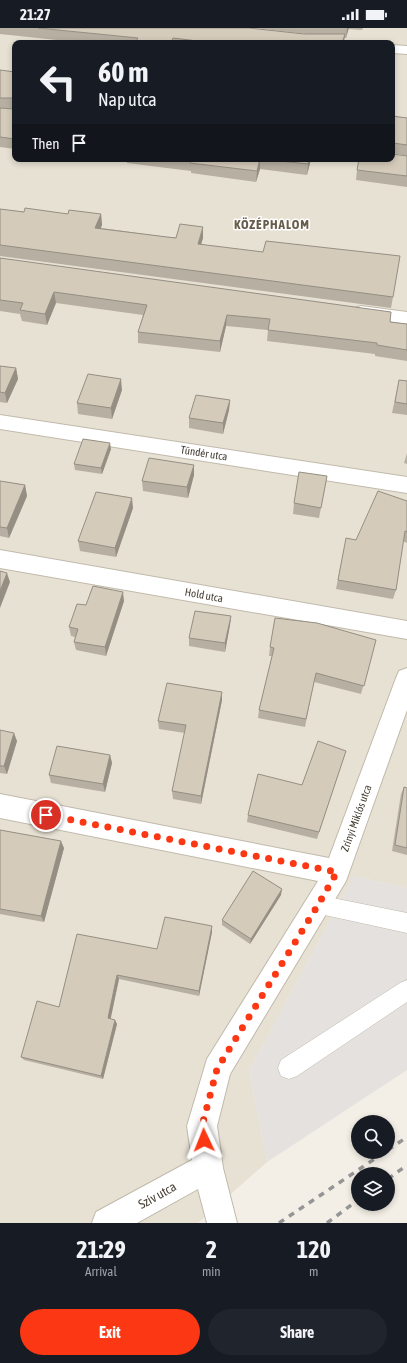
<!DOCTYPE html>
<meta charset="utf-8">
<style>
body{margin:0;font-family:"Asap Condensed",sans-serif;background:#20242c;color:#f1f3f6;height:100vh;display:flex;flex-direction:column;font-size:15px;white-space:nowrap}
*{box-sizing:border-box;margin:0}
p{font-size:13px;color:#9ea1a6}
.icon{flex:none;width:22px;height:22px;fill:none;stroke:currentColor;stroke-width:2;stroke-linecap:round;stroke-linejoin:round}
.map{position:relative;height:1195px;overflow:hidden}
.details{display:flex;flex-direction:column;background:#171b24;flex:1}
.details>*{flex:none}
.top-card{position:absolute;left:12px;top:12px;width:383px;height:122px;border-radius:8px;box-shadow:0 2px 6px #0003;background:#171b24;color:#f1f3f6;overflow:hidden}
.fabs{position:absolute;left:351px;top:1087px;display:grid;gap:8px}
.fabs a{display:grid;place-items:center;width:44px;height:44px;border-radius:50%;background:#171b24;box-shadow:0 2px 6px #0003;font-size:20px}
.pin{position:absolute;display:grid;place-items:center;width:34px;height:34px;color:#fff;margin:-17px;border:2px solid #fff;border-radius:50%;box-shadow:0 1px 4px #0007}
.me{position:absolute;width:44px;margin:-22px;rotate:358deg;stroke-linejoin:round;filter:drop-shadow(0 0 3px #0008)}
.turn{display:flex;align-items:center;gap:14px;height:84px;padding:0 20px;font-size:18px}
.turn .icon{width:52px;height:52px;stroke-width:2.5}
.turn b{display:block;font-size:28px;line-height:34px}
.then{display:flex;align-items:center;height:38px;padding:0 20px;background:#0003;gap:8px;font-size:15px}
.eta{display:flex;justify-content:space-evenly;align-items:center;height:68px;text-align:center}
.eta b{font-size:24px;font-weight:700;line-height:28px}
.primary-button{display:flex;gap:8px;margin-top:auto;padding:8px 20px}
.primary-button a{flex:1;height:46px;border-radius:24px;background:#fb3714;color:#fff;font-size:16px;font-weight:700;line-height:46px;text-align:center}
.primary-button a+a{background:#20242c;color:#f1f3f6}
.status{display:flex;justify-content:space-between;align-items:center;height:28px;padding:0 20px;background:#171b24;direction:ltr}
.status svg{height:11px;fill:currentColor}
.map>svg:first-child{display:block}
.residential{fill:#e7e1d4;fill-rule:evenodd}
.parking{fill:#e4e1de}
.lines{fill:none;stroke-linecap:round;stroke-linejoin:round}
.lane-casing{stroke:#c1baab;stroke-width:1}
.street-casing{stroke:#c1baab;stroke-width:2}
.lane{fill:#fff;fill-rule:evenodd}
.street{fill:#fff;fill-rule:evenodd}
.rail{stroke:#959595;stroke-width:3.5;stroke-dasharray:6 6;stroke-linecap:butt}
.wall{fill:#b7afa1}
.shaded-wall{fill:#958e83}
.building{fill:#d5cbbb;stroke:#958e83}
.route{stroke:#fb3714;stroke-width:7;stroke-dasharray:0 12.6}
.labels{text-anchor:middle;stroke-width:3;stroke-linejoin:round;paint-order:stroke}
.street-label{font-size:11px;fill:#463f35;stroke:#fff}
.far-district-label{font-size:13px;font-weight:bold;letter-spacing:1px;fill:#685d4c;stroke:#fff}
.near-street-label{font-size:13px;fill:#463f35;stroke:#fff}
</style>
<div class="status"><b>21:27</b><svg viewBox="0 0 49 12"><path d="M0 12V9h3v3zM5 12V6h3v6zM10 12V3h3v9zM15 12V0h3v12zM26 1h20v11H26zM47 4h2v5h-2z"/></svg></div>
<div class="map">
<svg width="407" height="1195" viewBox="0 0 407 1195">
<rect width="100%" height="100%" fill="#f3efe6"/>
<path class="residential" d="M 0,0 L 407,0 L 407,860 L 354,848 L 249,1043 L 267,1134 L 198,1195 L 0,1195 ZM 15,15 L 392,15 L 392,131 L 15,131 Z"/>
<path class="parking" d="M 354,848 L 407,860 L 407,1042 L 267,1134 L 249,1043 Z"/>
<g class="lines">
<g class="lane-casing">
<path id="lane" d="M 318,867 L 407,885 L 407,905 L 311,884 L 308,877 L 311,870 Z
M 407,952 L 407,974 L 297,1048 L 289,1051 L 281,1048 L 278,1040 L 281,1032 L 400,955 Z"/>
</g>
<g class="street-casing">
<path id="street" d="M 392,17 L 407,18 L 407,26 L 392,25 Z
M 361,278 L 407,284 L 407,296 L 355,288 L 352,284 L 355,280 Z
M 0,387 L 407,449 L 407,465 L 0,401 Z
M 0,522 L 407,593 L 407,611 L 0,540 Z
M 407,640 L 407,682 L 346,853 L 230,1046 L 217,1098 L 223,1140 L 237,1195 L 207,1195 L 198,1161 L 137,1195 L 92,1195 L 96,1184 L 192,1132 L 187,1098 L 207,1031 L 318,853 L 0,790 L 0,766 L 329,830 L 396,650 L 399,643 Z"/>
</g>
<use href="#lane" class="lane"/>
<use href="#street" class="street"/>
<path class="rail" d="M 388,1122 L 407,1109
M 388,1151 L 407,1137
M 279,1195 L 385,1124
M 327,1195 L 358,1172"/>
</g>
<path class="wall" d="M 0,0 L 249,0 L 304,6 L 307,6 L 254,0 L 363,0 L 362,2 L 348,1 L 346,10 L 344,10 L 344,15 L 85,15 L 0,6 Z
M 0,42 L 15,44 L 15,121 L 0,119 Z
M 392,88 L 407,90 L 407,128 L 392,125 Z
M 407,128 L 407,159 L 356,152 L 357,142 Z
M 127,131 L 311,131 L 307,147 L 260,141 L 256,154 L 191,145 L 191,143 L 127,135 Z
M 0,181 L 24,184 L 68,186 L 101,186 L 102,197 L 101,200 L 167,209 L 203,210 L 201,216 L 393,269 L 391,280 L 0,228 Z
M 0,230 L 390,294 L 407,296 L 407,333 L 375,328 L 375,326 L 267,313 L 268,302 L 226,298 L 220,324 L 138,315 L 138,304 L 143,287 L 56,275 L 47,297 L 22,293 L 20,286 L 0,283 Z
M 0,338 L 16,340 L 18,351 L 7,375 L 0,374 Z
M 399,352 L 407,353 L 407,387 L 392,385 Z
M 122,362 L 112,391 L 78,386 L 77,375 Z
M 230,372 L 229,382 L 223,406 L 189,400 L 189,390 Z
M 111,421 L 102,446 L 75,442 L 74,436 Z
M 407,425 L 407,436 L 404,435 Z
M 194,447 L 188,470 L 143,463 L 142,453 Z
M 327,448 L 319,490 L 293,486 L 294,475 Z
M 0,453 L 25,457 L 27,468 L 9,510 L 0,508 Z
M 407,473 L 407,515 L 403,513 L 396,562 L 393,571 L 336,561 L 344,520 L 356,512 Z
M 133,480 L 116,529 L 80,523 L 78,513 Z
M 124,573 L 106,628 L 76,622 L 74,614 L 75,609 L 71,608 L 69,599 L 86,577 Z
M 231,588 L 230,597 L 225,624 L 189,618 L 189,610 Z
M 376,612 L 361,666 L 314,654 L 305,699 L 258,690 L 259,682 L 272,628 L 269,628 L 270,619 Z
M 222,664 L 222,672 L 201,776 L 173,771 L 172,763 L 185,705 L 159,701 L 158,693 Z
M 0,702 L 17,713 L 7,746 L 0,745 Z
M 346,723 L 317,811 L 247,794 L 248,787 L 302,757 Z
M 110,727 L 112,735 L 105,764 L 51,755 L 49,747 Z
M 404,759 L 407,760 L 407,827 L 392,823 L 401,766 Z
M 0,802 L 64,820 L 44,894 L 0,886 Z
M 281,867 L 250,916 L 222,897 L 222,892 Z
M 212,898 L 212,904 L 199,968 L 119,951 L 110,991 L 117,996 L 103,1051 L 24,1032 L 21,1029 L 59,979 L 157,921 Z"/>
<path class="shaded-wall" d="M 347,0 L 349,0 L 346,10 Z
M 345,6 L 344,15 L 342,15 Z
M 260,131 L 260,141 L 256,154 L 257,143 Z
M 309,131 L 311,131 L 307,147 L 308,136 Z
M 101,186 L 102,197 L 96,211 L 95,200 Z
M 203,199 L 203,210 L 198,227 L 198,216 Z
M 54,264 L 56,275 L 47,297 L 45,286 Z
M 227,287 L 226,298 L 220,324 L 220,313 Z
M 16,340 L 18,351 L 7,375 L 5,365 Z
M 121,351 L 122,362 L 112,391 L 111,380 Z
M 230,372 L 229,382 L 223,406 L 223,395 Z
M 110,415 L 111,421 L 102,446 L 101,440 Z
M 194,437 L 194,447 L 188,470 L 187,459 Z
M 25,457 L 27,468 L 9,510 L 7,500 Z
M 132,470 L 133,480 L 116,529 L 115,520 Z
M 7,545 L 10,554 L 0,580 L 0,563 Z
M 123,564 L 124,573 L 106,628 L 105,619 Z
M 231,588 L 230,597 L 225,624 L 225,615 Z
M 222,664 L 222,672 L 201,776 L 201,768 Z
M 14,705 L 17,713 L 7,746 L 4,738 Z
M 110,727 L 112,735 L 105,764 L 103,756 Z
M 61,813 L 64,820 L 44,894 L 41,888 Z
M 282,861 L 281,867 L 250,916 L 251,911 Z
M 212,898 L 212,904 L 199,968 L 199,963 Z
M 117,947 L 119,951 L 110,994 L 108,990 Z
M 115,992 L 117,996 L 103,1051 L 101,1048 Z"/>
<path class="building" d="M 38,0 L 249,0 L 304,6 L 345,6 L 342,15 L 214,15 L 173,10 L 171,15 L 135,15 L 138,10 Z
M 0,42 L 15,44 L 15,111 L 0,109 L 0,80 L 14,81 L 14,70 L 0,70 Z
M 392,88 L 407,90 L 407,117 L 393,115 L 392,119 Z
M 392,126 L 407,128 L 407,148 L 357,142 L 359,131 L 392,131 Z
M 180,131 L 260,131 L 257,143 L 190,135 L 191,132 Z
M 262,131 L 309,131 L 308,136 Z
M 25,180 L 68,186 L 69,182 L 101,186 L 95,200 L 167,209 L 176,210 L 180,196 L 203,199 L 198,216 L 263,224 L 266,213 L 400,228 L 393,269 L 0,217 L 0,181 L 24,184 Z
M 0,230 L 391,284 L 390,294 L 407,296 L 407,322 L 377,317 L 377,315 L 268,302 L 270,291 L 227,287 L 220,313 L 138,304 L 147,277 L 54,264 L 45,286 L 20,282 L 23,275 L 0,272 Z
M 0,338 L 16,340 L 5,365 L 0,364 Z
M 88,346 L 121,351 L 111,380 L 77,375 Z
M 399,352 L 407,353 L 407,376 L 395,374 Z
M 196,367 L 230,372 L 223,395 L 189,390 Z
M 83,411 L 110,415 L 101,440 L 74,436 Z
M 149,430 L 194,437 L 187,459 L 142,453 Z
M 299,444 L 327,448 L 321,480 L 294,475 Z
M 0,453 L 25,457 L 7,500 L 0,499 Z
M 378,463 L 407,473 L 407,504 L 405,503 L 396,562 L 338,552 L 346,510 L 356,512 Z
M 96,464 L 132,470 L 115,520 L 78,513 Z
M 0,543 L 7,545 L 0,563 Z
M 93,558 L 123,564 L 105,619 L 74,614 L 78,601 L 69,599 L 77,576 L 86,577 Z
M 195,583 L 231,588 L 225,615 L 189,610 Z
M 275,590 L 317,595 L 376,612 L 364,658 L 316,645 L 306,691 L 259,682 L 274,620 L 270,619 Z
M 167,655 L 222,664 L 201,768 L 172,763 L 186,697 L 158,693 Z
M 0,702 L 14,705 L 4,738 L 0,738 Z
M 318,713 L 346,723 L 319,804 L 248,787 L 258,746 L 302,757 Z
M 57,718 L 110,727 L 103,756 L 49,747 Z
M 404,759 L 407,760 L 407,820 L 395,817 Z
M 0,802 L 61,813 L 41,888 L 0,881 Z
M 253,843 L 282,861 L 251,911 L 222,892 Z
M 165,889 L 212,898 L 199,963 L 117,947 L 108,990 L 115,992 L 101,1048 L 21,1029 L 37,973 L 59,979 L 77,906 L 157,921 Z"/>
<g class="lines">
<path class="route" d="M 46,787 L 337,844 L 318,877 L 217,1041 L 202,1098 L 204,1112"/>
</g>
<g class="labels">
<g class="street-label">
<text transform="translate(204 425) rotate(9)" y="4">Tündér utca</text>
<text transform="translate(204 567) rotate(10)" y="4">Hold utca</text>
<text transform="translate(356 790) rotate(-70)" y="4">Zrínyi Miklós utca</text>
</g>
<g class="far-district-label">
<text x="272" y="201">KÖZÉPHALOM</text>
</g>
<g class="near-street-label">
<text transform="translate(157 1167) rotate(-29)" y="5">Szív utca</text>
</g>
</g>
</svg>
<div class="fabs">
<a><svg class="icon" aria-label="search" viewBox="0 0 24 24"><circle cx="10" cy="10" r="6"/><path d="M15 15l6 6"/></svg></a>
<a><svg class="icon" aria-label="layers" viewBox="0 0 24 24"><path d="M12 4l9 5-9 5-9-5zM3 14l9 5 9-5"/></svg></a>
</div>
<div class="pin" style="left:46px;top:787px;background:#d93025"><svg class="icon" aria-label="arrive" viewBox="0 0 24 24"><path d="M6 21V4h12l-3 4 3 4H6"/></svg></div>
<svg class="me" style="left:204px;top:1112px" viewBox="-20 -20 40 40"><path d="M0-17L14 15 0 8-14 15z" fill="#fb3714" stroke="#fff" stroke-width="4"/></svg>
<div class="top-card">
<div class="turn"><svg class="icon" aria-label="left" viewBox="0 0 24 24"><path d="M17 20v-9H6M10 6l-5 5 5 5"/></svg><div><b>60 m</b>Nap utca</div></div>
<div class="then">Then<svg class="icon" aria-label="arrive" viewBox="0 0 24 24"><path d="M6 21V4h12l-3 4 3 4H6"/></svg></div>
</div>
</div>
<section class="details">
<div class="eta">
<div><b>21:29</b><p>Arrival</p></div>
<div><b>2</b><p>min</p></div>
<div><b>120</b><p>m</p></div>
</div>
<div class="primary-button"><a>Exit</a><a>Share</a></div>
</section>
